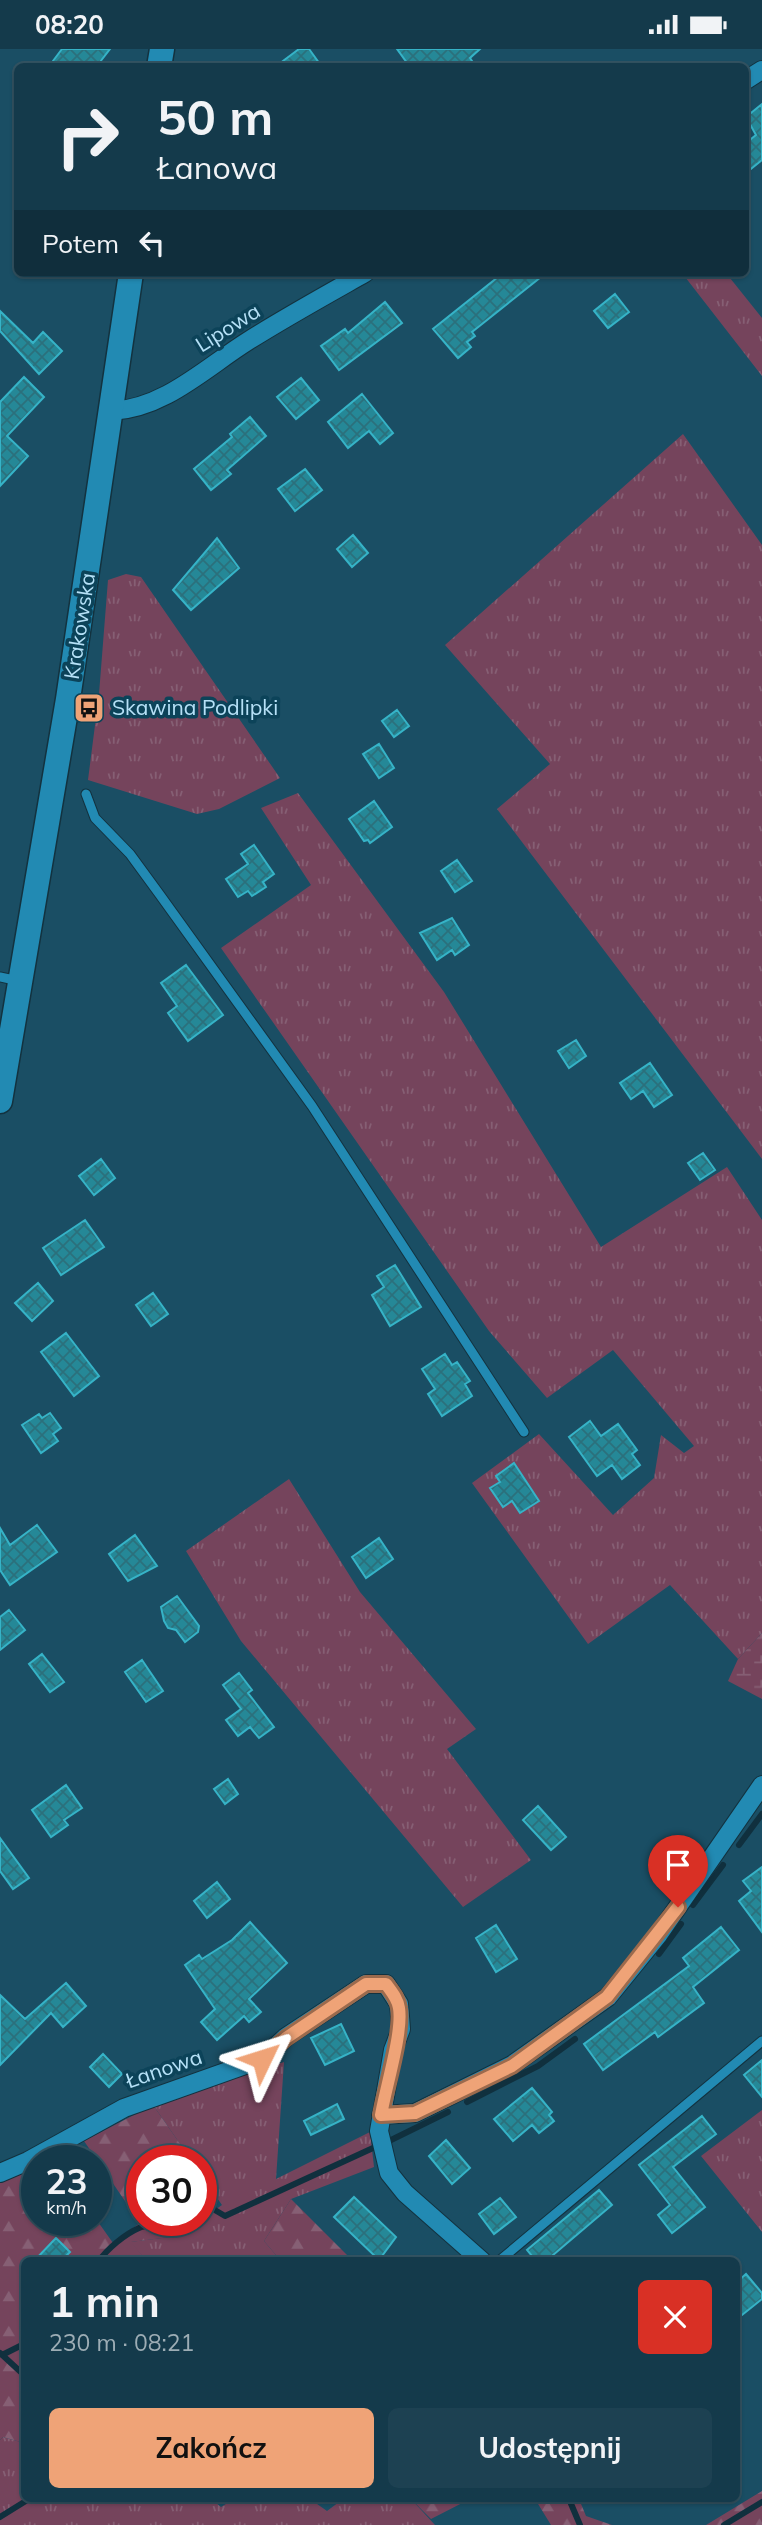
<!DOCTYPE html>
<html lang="pl">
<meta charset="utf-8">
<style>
body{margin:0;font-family:Mulish,sans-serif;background:#1d4152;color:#f1f3f6;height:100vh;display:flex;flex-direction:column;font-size:26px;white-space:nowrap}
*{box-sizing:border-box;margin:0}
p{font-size:23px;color:#9dadb5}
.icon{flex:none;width:38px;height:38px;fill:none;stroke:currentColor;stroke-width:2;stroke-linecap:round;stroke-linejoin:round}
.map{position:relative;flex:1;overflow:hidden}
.side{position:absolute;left:21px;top:2208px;width:719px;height:245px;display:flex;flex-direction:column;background:#143a4b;border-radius:10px;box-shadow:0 2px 5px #0004,0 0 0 2px #335463}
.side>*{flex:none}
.guide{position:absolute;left:14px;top:14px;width:735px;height:214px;border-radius:10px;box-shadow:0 2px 5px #0004,0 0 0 2px #335463;background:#143a4b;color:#f1f3f6;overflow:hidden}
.speed{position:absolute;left:21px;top:2096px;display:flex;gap:14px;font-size:35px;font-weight:700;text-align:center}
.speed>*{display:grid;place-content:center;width:91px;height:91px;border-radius:50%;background:#143a4b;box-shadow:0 2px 5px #0004,0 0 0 2px #335463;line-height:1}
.speed small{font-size:18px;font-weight:400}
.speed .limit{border:10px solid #d22;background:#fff;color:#111}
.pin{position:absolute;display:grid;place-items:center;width:60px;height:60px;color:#fff;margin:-72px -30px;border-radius:50% 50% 50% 0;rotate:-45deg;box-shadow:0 0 7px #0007}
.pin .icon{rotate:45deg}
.me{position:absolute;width:77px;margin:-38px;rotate:49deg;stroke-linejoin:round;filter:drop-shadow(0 0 5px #0008)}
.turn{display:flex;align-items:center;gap:24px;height:147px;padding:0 28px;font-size:32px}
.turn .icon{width:91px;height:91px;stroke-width:2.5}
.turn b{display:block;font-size:49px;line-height:60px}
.then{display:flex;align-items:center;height:66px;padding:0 28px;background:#0003;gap:14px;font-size:26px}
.round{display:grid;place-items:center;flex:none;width:74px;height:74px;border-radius:10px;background:#1d4152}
.summary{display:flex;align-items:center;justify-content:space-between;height:119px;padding:0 28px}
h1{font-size:42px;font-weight:700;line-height:52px}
.primary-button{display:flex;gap:14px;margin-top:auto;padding:14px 28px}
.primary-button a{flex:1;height:80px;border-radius:10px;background:#efa377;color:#111;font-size:28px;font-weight:700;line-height:80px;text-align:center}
.primary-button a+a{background:#1d4152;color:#f1f3f6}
.status{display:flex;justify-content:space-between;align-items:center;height:49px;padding:0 35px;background:#143a4b;direction:ltr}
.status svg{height:19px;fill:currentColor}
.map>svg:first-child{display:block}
.grass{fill:url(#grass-tufts)}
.forest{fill:url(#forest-firs)}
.wetland{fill:url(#wetland-marsh)}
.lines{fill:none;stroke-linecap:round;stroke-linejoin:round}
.stream{stroke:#10303e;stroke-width:6}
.building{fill:url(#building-cross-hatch);stroke:#36b3c7;stroke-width:2}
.lane-casing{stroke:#13323f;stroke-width:11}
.street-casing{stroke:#13323f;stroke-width:20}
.secondary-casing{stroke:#13323f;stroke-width:27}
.lane{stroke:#228ab3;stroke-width:9}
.street{stroke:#228ab3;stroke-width:18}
.secondary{stroke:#228ab3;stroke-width:24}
.route-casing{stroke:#9b6a4d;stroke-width:18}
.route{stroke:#efa377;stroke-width:12}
.labels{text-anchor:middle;stroke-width:7;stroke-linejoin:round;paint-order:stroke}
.street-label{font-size:21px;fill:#b6e1f7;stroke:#0c4359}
.poi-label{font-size:21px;fill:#b6e1f7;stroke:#0c4359;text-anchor:start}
</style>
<div class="status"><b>08:20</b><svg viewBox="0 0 49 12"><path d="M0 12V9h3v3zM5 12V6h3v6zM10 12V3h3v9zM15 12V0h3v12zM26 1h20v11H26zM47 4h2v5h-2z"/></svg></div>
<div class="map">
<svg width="762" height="2476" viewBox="0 0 762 2476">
<defs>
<pattern id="grass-tufts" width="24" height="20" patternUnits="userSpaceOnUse" patternTransform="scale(1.75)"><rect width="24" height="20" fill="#75445c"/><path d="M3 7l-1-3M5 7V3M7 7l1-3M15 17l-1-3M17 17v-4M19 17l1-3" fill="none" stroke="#865f74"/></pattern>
<pattern id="forest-firs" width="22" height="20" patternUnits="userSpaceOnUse" patternTransform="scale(1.75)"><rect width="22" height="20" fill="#75445c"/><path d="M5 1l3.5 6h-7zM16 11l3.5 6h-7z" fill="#865f74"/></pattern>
<pattern id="wetland-marsh" width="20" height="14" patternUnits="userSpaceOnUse" patternTransform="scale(1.75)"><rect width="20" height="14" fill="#75445c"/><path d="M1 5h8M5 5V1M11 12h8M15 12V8" fill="none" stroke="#865f74"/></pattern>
<pattern id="building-cross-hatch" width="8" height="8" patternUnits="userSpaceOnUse" patternTransform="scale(1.75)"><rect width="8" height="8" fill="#258897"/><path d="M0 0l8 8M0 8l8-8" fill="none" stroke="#2b707c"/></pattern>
</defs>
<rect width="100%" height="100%" fill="#1a4e64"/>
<path class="grass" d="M 682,224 L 726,224 L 762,269 L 762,327 Z
M 683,385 L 762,496 L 762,1110 L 497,760 L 550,715 L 445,596 Z
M 126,525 L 141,528 L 280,729 L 219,760 L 197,765 L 88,731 L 99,645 L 108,531 Z
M 298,744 L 444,943 L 601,1198 L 727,1118 L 762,1171 L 762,1584 L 738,1610 L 670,1536 L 588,1595 L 472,1434 L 539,1385 L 613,1466 L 654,1429 L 661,1386 L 684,1404 L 694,1397 L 613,1301 L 547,1349 L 489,1282 L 221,899 L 311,836 L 261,759 Z
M 289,1430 L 360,1543 L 476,1680 L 447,1700 L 531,1811 L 463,1858 L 241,1592 L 186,1502 Z
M 284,2013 L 276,2130 L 370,2083 L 374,2118 L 291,2150 L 264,2192 L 281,2212 L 147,2212 L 130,2193 L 178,2187 L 222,2156 L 201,2126 L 201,2112 L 192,2112 L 153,2056 Z
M 762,2061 L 762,2183 L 701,2107 Z
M 3,2388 L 24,2394 L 24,2450 L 211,2450 L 221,2458 L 234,2450 L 310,2450 L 327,2462 L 343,2450 L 411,2450 L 435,2476 L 0,2476 L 0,2391 Z"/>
<path class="forest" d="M 153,2056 L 192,2112 L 142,2112 L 142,2172 L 200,2172 L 178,2187 L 131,2193 L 147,2212 L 24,2212 L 24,2394 L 3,2388 L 0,2391 L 0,2131 L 37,2116 L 37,2172 L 96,2170 L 113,2194 L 140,2174 L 84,2092 Z
M 291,2150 L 353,2212 L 281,2212 L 264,2192 Z
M 762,2442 L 762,2476 L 706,2476 L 711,2473 Z
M 411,2450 L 470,2450 L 431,2470 Z
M 535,2450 L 579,2450 L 586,2467 L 612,2476 L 551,2476 Z"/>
<path class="wetland" d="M 762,1584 L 762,1650 L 728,1632 L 738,1610 Z"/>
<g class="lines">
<path class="stream" d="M 739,1796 L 762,1765
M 693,1856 L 723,1816
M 659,1905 L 681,1875
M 467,2053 L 538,2017 L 575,1990
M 387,2093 L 448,2063
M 201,2161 L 208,2157 L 225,2167 L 373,2099
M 99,2212 C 107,2200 125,2185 139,2179 C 153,2173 163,2182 182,2172
M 0,2304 L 24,2326
M 2,2306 L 24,2295
M 569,2450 L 580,2476
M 0,2468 L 29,2450
M 724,2476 L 762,2453"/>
</g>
<path class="building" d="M 62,0 L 110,0 L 96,18 L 61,18 L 53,12 Z
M 299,0 L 309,0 L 322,18 L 275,18 Z
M 397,0 L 480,0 L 470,9 L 476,18 L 410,18 Z
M 762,55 L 762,111 L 746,124 L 746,94 L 756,86 L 746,68 Z
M 503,224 L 546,224 L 472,283 L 475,287 L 467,293 L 471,298 L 458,309 L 433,280 Z
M 615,245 L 629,263 L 608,279 L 594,262 Z
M 385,253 L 402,274 L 339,321 L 321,297 L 345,280 L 348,284 Z
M 0,262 L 33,294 L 43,283 L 62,302 L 39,325 L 0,282 Z
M 24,328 L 44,348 L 7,387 L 28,407 L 0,437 L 0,353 Z
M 301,329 L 319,351 L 296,370 L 277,348 Z
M 362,345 L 393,384 L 380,395 L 369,382 L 348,399 L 328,373 Z
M 250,368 L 266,387 L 227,421 L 231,425 L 211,441 L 194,420 L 232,388 L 230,385 Z
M 305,420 L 322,441 L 295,462 L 278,440 Z
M 353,486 L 368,504 L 352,518 L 337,500 Z
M 217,489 L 239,519 L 191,561 L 173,541 Z
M 397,661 L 409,677 L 394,688 L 382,672 Z
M 379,695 L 394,719 L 379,729 L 363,705 Z
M 374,752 L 392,778 L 370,794 L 368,791 L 364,792 L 349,770 Z
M 254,796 L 274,825 L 263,833 L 266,838 L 252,847 L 248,842 L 238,848 L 226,830 L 248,815 L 241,805 Z
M 457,811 L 472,832 L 455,843 L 441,822 Z
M 452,869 L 469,896 L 455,906 L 452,901 L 437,911 L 420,884 Z
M 186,916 L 223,966 L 188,992 L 168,964 L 177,957 L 161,934 Z
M 576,991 L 586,1007 L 569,1019 L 558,1002 Z
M 650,1014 L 672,1046 L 654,1058 L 643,1042 L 631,1050 L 620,1034 Z
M 703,1104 L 715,1121 L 700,1131 L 688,1114 Z
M 101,1110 L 115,1129 L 94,1146 L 79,1127 Z
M 85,1171 L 104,1198 L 61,1226 L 43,1199 Z
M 395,1216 L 421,1258 L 390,1277 L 372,1246 L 384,1238 L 377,1227 Z
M 38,1234 L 53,1252 L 32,1272 L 15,1254 Z
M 153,1244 L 168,1265 L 151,1277 L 136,1256 Z
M 66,1284 L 99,1327 L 74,1347 L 41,1303 Z
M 445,1305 L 452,1316 L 457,1313 L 470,1332 L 465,1335 L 472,1347 L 442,1367 L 428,1345 L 435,1340 L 422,1320 Z
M 50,1364 L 61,1379 L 53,1385 L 58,1392 L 41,1404 L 22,1376 L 39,1365 L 42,1369 Z
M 590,1372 L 601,1387 L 618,1375 L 637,1401 L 632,1405 L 640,1416 L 622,1430 L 612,1416 L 597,1427 L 569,1388 Z
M 514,1414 L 539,1452 L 520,1464 L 512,1452 L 503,1458 L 490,1439 L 500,1433 L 496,1427 Z
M 37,1476 L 57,1503 L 10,1536 L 0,1521 L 0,1479 L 10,1496 Z
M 135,1486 L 157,1517 L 128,1532 L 109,1505 Z
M 379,1489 L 393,1510 L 366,1529 L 352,1508 Z
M 177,1547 L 199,1577 L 198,1583 L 185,1593 L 176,1581 L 168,1579 L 164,1572 L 161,1558 Z
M 9,1561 L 25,1581 L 0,1601 L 0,1568 Z
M 42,1605 L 64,1633 L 50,1643 L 29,1615 Z
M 142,1611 L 163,1642 L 146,1653 L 125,1623 Z
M 239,1624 L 252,1641 L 248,1644 L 274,1678 L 259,1689 L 250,1678 L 238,1687 L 226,1671 L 241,1660 L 223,1636 Z
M 228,1730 L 238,1745 L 225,1755 L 214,1740 Z
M 66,1736 L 82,1759 L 64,1771 L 68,1776 L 51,1788 L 32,1761 Z
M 538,1757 L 566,1788 L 551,1801 L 523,1771 Z
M 0,1789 L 29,1829 L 13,1840 L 0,1822 Z
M 762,1818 L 762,1883 L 739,1852 L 751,1842 L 743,1832 Z
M 217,1833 L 230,1850 L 207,1869 L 194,1852 Z
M 250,1873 L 287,1914 L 249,1950 L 261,1963 L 249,1973 L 244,1967 L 217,1991 L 201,1973 L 215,1960 L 185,1916 L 199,1906 L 202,1910 L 232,1891 Z
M 496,1876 L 517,1910 L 496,1923 L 476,1889 Z
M 721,1878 L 739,1901 L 693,1938 L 704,1954 L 658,1988 L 655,1983 L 603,2021 L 584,1995 L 689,1917 L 683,1909 Z
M 66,1934 L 86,1957 L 63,1978 L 51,1964 L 0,2016 L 0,1946 L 25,1970 Z
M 341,1975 L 354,2002 L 325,2016 L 311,1989 Z
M 103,2005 L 122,2025 L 109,2038 L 90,2018 Z
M 762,2011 L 762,2048 L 744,2026 Z
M 532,2039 L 552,2063 L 549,2066 L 554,2072 L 539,2084 L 532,2076 L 513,2092 L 494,2070 Z
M 337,2055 L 344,2070 L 311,2086 L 304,2072 Z
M 702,2067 L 716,2085 L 673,2118 L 705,2158 L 672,2184 L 658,2166 L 670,2156 L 639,2116 Z
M 446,2091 L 470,2119 L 452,2135 L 429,2107 Z
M 599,2141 L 612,2156 L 546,2212 L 536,2212 L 527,2201 Z
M 354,2148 L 396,2188 L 379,2211 L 334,2168 Z
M 500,2149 L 516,2168 L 494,2185 L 479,2165 Z
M 56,2189 L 70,2203 L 61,2212 L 34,2212 Z
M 746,2225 L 762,2244 L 762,2250 L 737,2270 L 737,2233 Z"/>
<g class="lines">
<g class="lane-casing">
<path id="lane" d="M 86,745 L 95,769 L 130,805 L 160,846 L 312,1057 L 524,1383
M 0,928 L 19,932
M 499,2212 L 762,1992"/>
</g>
<g class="street-casing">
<path id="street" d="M 746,31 L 762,21
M 112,362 C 165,359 205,319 248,292 C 286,268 326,246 365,224
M 381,2066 L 415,2064 L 512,2016 L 608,1948 L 659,1885 L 762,1736
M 0,2124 L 28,2112 L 124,2059 L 262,2010 L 286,1988 L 366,1935 L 386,1935 L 399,1955 L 401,1980 L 393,2001 L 379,2082 L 389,2124 L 405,2144 L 482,2212"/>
</g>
<g class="secondary-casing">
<path id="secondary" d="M 159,18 L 162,0
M 0,1052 L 68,650 L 131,224"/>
</g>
<use href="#lane" class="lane"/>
<use href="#street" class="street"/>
<use href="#secondary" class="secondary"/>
</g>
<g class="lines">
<g class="route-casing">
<path id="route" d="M 262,2010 L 286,1989 L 366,1935 L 386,1935 C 391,1942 398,1950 399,1959 C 403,1983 386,2037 381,2066 L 415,2064 L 512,2017 L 607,1948 L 678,1858"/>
</g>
<use href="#route" class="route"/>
</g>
<defs>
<g id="bus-square" transform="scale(1.575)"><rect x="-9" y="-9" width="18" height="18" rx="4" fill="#efa377" stroke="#0c4359"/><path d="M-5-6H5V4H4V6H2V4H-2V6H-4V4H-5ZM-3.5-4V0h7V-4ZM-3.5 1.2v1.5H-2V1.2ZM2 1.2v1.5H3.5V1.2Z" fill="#111"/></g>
</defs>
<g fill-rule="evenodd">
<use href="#bus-square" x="89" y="659"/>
</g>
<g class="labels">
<g class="street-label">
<text transform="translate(228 279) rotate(-32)" y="7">Lipowa</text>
<text transform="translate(80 577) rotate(-81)" y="7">Krakowska</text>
<text transform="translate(164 2020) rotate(-19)" y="7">Łanowa</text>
</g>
<g class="poi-label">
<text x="112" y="666">Skawina Podlipki</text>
</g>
</g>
</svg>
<div class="speed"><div>23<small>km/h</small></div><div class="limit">30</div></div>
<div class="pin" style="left:678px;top:1858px;background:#d93025"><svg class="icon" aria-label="arrive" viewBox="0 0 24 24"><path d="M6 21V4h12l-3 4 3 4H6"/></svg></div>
<svg class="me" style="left:262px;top:2010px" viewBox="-20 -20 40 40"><path d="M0-17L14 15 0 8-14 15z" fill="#efa377" stroke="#fff" stroke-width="4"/></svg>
<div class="guide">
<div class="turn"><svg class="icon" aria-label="right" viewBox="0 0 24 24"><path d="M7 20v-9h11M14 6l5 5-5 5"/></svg><div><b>50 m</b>Łanowa</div></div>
<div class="then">Potem<svg class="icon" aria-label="left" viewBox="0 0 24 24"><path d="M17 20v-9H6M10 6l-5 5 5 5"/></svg></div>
</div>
<section class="side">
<div class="summary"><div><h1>1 min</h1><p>230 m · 08:21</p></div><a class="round" style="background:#d93025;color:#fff"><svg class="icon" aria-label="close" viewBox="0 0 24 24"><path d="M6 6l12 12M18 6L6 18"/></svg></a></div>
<div class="primary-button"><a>Zakończ</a><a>Udostępnij</a></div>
</section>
</div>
